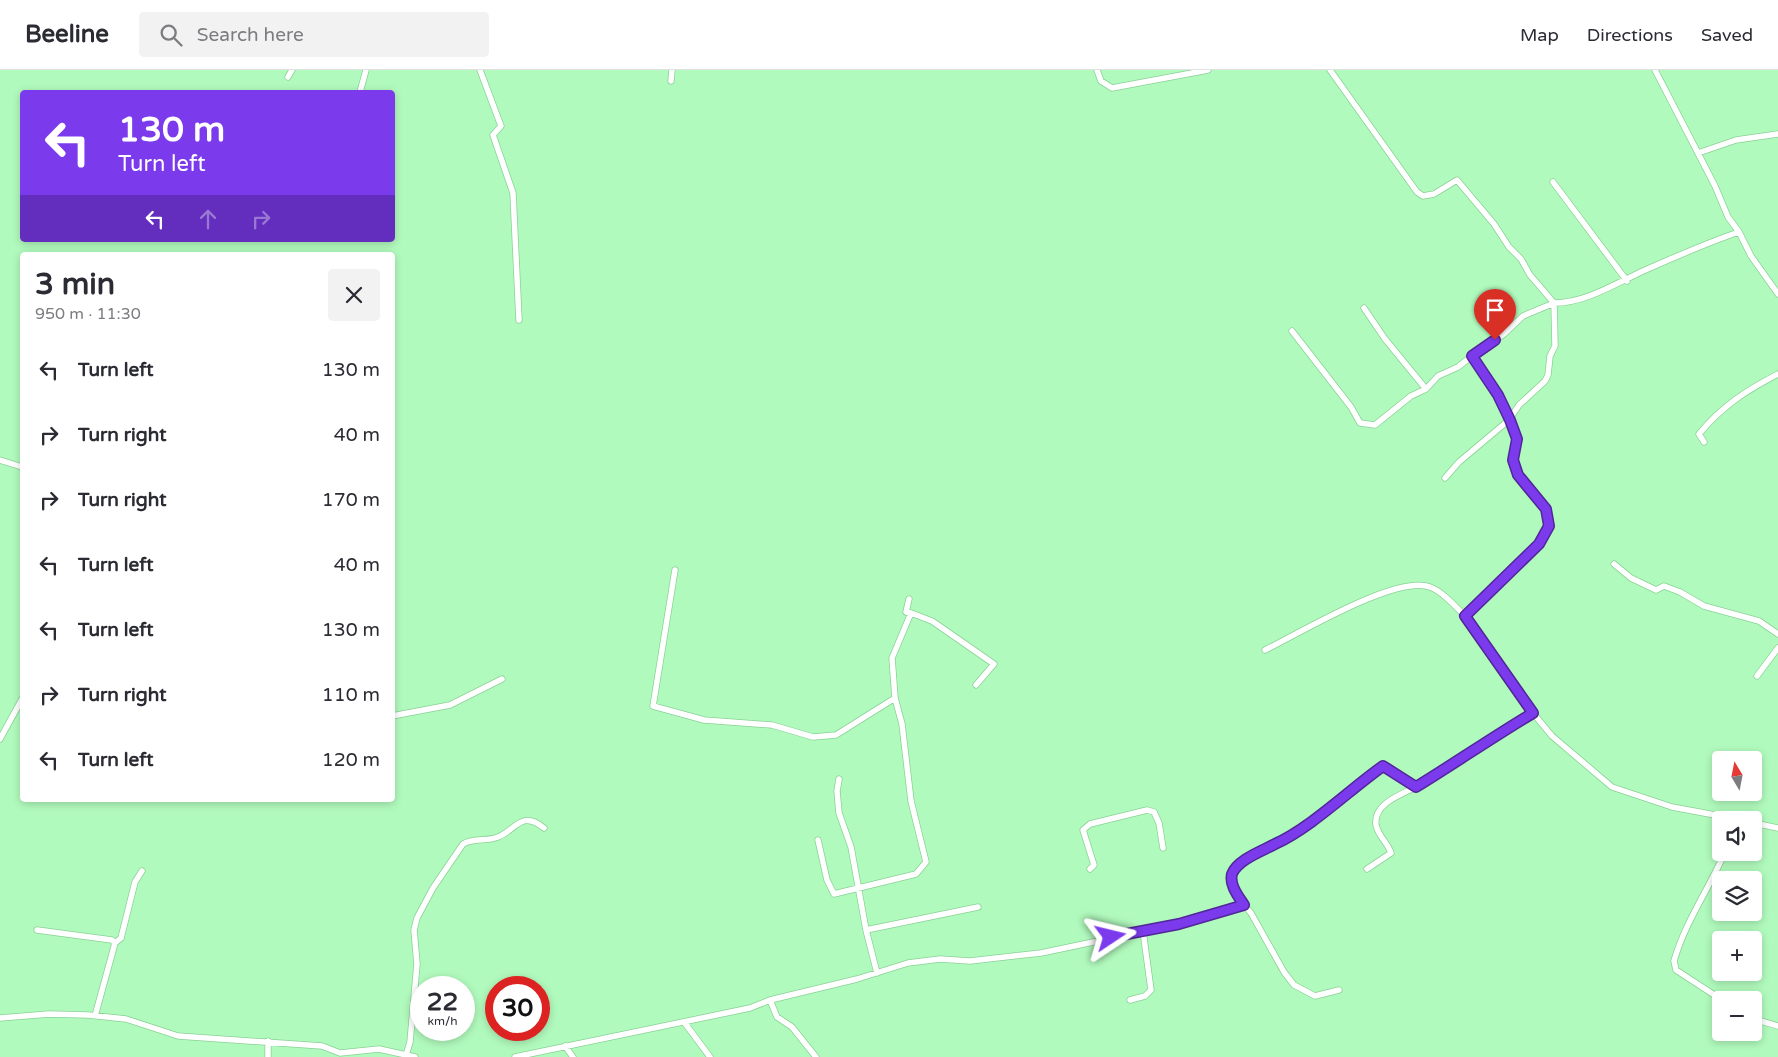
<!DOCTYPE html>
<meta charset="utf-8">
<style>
body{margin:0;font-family:"Varela Round",sans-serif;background:#f2f2f3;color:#2b2b33;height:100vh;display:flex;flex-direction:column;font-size:19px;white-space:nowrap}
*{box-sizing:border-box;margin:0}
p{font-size:16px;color:#7c7c81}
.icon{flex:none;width:28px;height:28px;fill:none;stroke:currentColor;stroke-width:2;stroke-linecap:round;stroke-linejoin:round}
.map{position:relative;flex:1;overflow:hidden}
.sheet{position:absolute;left:20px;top:182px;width:375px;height:550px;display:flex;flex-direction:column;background:#fff;border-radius:5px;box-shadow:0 2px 8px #0003}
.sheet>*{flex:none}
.top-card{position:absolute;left:20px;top:20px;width:375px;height:152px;border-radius:5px;box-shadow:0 2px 8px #0003;background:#7c3aed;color:#fff;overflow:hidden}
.needle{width:32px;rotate:350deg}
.fabs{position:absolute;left:1712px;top:681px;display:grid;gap:10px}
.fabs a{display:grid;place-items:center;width:50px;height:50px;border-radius:5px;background:#fff;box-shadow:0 2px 8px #0003;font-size:25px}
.speed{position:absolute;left:410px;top:906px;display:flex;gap:10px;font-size:25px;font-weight:700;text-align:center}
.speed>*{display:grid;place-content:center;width:65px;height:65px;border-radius:50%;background:#fff;box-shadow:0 2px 8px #0003;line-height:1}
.speed small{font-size:12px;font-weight:400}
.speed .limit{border:8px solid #d22;background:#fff;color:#111}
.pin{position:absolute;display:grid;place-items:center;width:42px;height:42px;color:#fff;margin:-51px -21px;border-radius:50% 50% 50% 0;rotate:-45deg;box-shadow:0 0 5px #0007}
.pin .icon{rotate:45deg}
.me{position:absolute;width:55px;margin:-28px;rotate:80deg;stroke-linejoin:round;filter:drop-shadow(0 0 4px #0008)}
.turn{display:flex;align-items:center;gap:18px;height:105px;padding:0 15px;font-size:22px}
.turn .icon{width:65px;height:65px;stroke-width:2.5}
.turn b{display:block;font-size:35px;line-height:42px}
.lanes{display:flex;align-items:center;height:48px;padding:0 15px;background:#0003;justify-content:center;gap:25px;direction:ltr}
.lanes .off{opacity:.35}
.round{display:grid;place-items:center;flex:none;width:52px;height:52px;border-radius:5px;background:#f2f2f3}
.summary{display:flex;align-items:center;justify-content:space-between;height:85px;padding:0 15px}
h1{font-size:30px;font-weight:700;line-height:38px}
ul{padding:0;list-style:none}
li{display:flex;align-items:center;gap:15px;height:65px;padding:0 15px}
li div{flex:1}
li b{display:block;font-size:19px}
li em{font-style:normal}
header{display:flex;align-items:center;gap:30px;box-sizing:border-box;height:70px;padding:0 25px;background:#fff;border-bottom:1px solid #e1e1e2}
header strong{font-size:24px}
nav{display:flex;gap:28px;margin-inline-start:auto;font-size:18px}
.search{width:350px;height:45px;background:#f2f2f3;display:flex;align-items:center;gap:12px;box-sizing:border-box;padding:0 18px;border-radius:5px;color:#7c7c81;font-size:19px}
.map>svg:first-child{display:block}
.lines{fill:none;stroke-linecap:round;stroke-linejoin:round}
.minor-casing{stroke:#8ad196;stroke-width:7}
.minor{stroke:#fff;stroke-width:5.5}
.route-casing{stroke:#51269a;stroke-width:12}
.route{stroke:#7c3aed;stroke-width:9}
</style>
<header>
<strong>Beeline</strong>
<div class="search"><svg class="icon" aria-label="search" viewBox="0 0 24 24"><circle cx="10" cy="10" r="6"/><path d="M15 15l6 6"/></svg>Search here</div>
<nav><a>Map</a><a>Directions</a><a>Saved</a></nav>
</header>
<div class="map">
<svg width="1778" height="987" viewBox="0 0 1778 987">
<rect width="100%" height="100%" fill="#b1fabd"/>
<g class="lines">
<g class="minor-casing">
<path id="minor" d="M 480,0 L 501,56 L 493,65 L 513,123 L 519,250
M 1097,0 L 1101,11 L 1112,18 L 1208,0
M 1330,0 L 1417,122 L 1423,126 L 1434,124 L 1457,110 L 1494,154 L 1509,177 L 1521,189 L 1530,205 L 1554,233 C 1585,233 1615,214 1643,201 C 1675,187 1706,173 1739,162
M 1655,0 L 1715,116 L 1728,147 L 1739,162 L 1751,186 L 1778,224
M 288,7 L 292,0
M 671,11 L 672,0
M 360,22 L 366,0
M 1698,83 L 1736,70 L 1778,64
M 1553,112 L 1627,211
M 1364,238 L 1385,269 L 1426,319
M 1292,261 L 1351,337 L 1360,353 L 1375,355 L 1411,326 L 1426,319 L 1438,306 L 1458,297 L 1472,286
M 1704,372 L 1699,364 C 1722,336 1747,320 1778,304
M 0,390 L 22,397
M 1445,408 L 1459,392 L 1509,350 L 1498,325 L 1472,286 L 1504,264 L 1523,246 L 1554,233 L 1555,276 L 1550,286 L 1548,305 L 1545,311 L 1519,335 L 1509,350 L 1517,369 L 1513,390 L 1518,405 L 1546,439 L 1549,456 L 1539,474 L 1465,546 L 1533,643 L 1552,666 L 1612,717 L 1672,737 L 1742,750
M 1614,494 L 1631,508 L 1656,520 L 1664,516 L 1680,522 L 1704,536 L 1759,551 L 1778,564
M 675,500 L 653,636 L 704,650 L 772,655 L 813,667 L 836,665 L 895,628
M 911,543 L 932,551 L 994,594 L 976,615
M 1265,580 C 1298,564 1397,504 1430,517 C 1443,522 1455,536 1465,546
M 1757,606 L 1778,578
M 392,646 L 450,635 L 502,609
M 0,669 L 22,629
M 839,709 L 837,721 L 839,743 L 851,777 L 866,860 L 877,903
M 1754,753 L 1778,758
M 818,770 L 827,810 L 834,824 L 916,804 L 926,792 L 911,731 L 902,654 L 895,628 L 892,588 L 911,543 L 906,542 L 909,529
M 1090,799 L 1094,795 L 1083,760 L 1090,754 L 1147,740 L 1154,742 L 1159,753 L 1163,778
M 1367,799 L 1391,783 C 1388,773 1378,766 1376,755 C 1373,734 1400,725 1416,717
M 1244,835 L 1251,843 L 1284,902 L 1294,915 L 1315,926 L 1339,920
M 37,860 L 112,870 L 115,873 L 95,946
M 866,860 L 978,837
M 115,873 L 121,868 L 135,812 L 142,801
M 1130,930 L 1145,926 L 1151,920 L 1143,861
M 1722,930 L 1676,900 L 1674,891 C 1685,852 1709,819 1725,782
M 0,948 L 49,944 L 88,945 L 126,949 L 178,966 L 322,976 L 340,983 L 379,979 L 415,987
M 1754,949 L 1778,956
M 684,952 L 710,987
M 565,976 L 573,987
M 406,985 L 410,972 L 417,894 L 414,860 L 417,848 L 433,818 L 463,774 C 474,767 486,772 498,767 C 515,761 521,739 544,758
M 268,987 L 268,971
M 515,987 L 750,938 L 770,930
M 816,987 L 792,957 L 777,947 L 770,930 L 857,909 L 908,893 L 940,889 L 970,891 L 1041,883 L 1179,854 L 1244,835 C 1239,827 1229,815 1232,805 C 1237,790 1262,781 1275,774 C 1313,757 1349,720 1383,696 L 1416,717 L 1458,688 L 1470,684 L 1533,643"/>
</g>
<use href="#minor" class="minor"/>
</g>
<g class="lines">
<g class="route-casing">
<path id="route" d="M 1111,867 L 1179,854 L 1244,835 C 1239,827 1229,815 1232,804 C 1237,790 1262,781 1275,774 C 1312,757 1349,720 1383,696 L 1416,717 C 1455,693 1493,667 1533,643 L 1465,546 L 1539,474 L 1549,456 L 1546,439 L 1518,405 L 1513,390 L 1517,369 L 1510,350 L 1498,325 L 1472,286 L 1495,270"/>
</g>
<use href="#route" class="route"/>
</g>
</svg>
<div class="fabs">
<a><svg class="needle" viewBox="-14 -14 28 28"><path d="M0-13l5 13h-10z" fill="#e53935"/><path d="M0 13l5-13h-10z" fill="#7c7c81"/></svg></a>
<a><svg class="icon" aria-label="sound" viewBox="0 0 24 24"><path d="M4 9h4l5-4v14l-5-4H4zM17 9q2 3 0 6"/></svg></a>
<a><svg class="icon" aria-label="layers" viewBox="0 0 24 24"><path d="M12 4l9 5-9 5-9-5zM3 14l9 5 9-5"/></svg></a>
<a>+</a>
<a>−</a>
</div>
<div class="speed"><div>22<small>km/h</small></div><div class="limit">30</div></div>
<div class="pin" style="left:1495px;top:270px;background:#d93025"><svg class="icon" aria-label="arrive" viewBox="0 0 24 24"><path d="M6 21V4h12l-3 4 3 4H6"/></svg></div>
<svg class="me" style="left:1111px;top:867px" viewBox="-20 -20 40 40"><path d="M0-17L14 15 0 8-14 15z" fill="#7c3aed" stroke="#fff" stroke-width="4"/></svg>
<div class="top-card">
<div class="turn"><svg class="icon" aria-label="left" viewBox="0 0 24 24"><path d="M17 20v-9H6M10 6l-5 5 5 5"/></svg><div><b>130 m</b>Turn left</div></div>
<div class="lanes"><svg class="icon" aria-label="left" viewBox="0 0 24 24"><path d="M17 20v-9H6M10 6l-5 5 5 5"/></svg><svg class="icon off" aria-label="ahead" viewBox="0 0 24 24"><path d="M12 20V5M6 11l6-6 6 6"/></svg><svg class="icon off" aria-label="right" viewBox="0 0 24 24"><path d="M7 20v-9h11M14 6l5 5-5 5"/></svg></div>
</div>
<section class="sheet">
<div class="summary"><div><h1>3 min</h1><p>950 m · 11:30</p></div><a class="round"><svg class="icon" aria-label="close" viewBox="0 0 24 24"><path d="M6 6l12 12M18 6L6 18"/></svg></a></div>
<ul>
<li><svg class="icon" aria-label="left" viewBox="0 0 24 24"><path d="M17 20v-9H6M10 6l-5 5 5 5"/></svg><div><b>Turn left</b></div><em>130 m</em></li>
<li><svg class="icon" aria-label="right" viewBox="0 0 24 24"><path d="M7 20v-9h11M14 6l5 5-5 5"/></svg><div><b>Turn right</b></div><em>40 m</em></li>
<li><svg class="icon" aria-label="right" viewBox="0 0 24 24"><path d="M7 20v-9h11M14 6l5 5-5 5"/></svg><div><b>Turn right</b></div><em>170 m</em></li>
<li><svg class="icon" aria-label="left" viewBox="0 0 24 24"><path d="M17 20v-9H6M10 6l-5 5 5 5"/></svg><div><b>Turn left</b></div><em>40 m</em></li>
<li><svg class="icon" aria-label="left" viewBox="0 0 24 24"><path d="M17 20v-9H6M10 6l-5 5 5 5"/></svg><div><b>Turn left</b></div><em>130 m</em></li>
<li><svg class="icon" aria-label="right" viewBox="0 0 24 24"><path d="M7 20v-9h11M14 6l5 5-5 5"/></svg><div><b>Turn right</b></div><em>110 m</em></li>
<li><svg class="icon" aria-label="left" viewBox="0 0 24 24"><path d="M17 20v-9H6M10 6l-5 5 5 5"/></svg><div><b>Turn left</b></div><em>120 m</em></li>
</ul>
</section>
</div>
